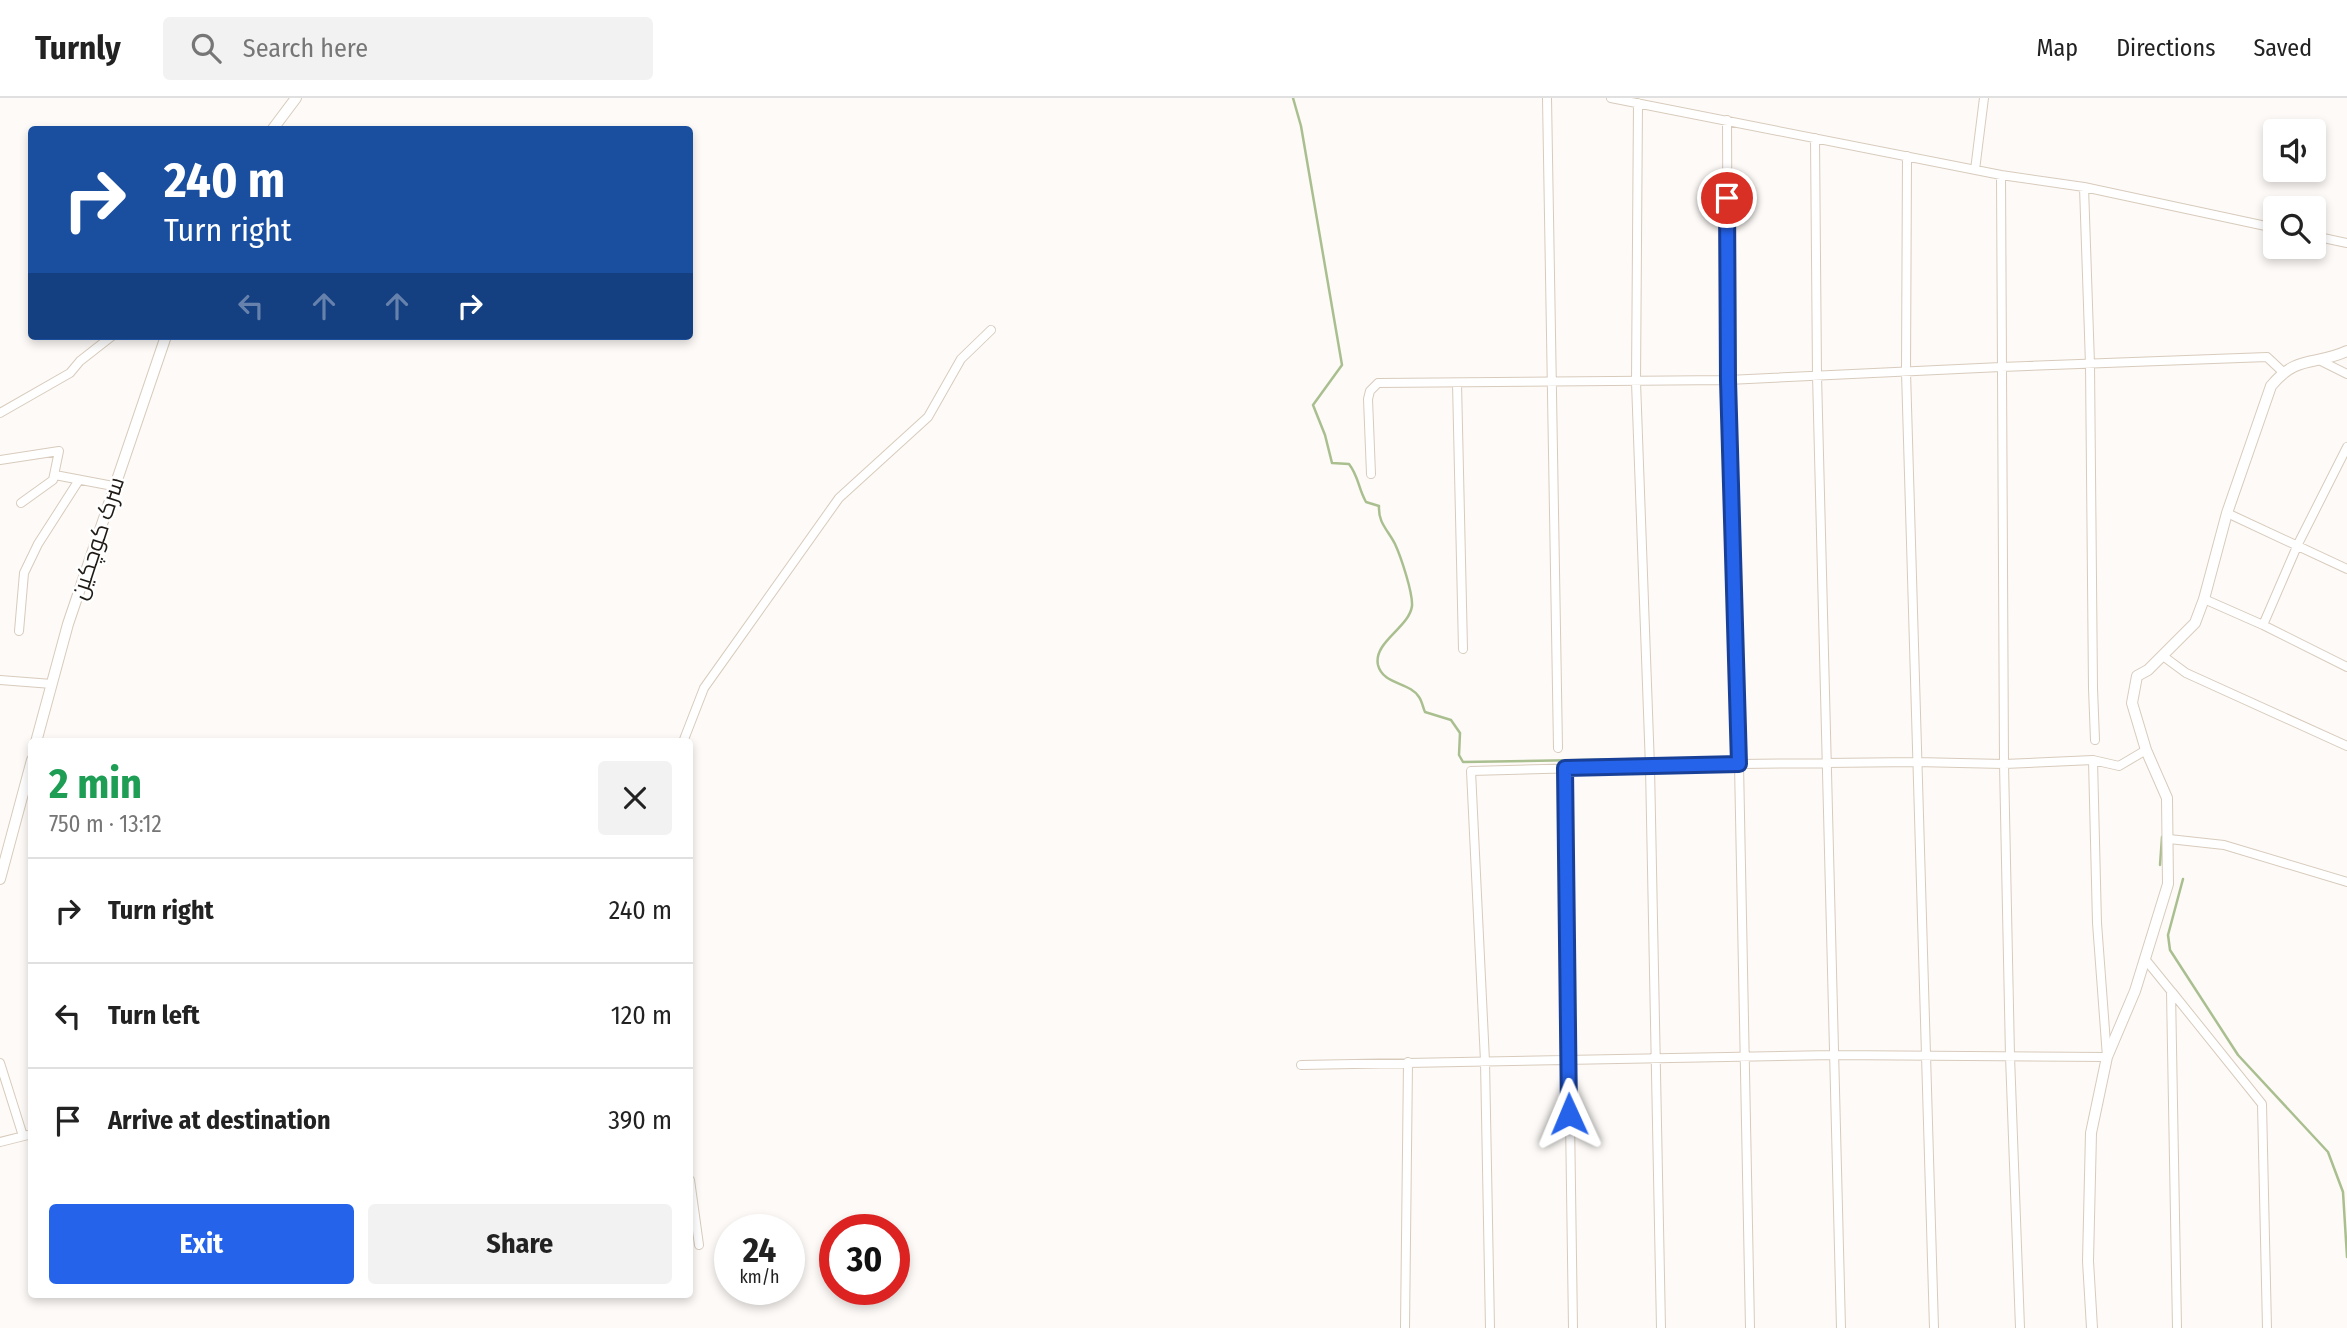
<!DOCTYPE html>
<meta charset="utf-8">
<style>
body{margin:0;font-family:"Fira Sans Condensed",Cairo,sans-serif;background:#f2f2f2;color:#222;height:100vh;display:flex;flex-direction:column;font-size:26px;white-space:nowrap}
*{box-sizing:border-box;margin:0}
p{font-size:23px;color:#767676}
.icon{flex:none;width:38px;height:38px;fill:none;stroke:currentColor;stroke-width:2;stroke-linecap:round;stroke-linejoin:round}
.map{position:relative;flex:1;overflow:hidden}
.side{position:absolute;left:28px;top:640px;width:665px;height:560px;display:flex;flex-direction:column;background:#fff;border-radius:7px;box-shadow:0 4px 10px #0003}
.side>*{flex:none}
.guide{position:absolute;left:28px;top:28px;width:665px;height:214px;border-radius:7px;box-shadow:0 4px 10px #0003;background:#1a4fa0;color:#fff;overflow:hidden}
.fabs{position:absolute;left:2263px;top:21px;display:grid;gap:14px}
.fabs a{display:grid;place-items:center;width:63px;height:63px;border-radius:7px;background:#fff;box-shadow:0 4px 10px #0003;font-size:35px}
.speed{position:absolute;left:714px;top:1116px;display:flex;gap:14px;font-size:35px;font-weight:700;text-align:center}
.speed>*{display:grid;place-content:center;width:91px;height:91px;border-radius:50%;background:#fff;box-shadow:0 4px 10px #0003;line-height:1}
.speed small{font-size:18px;font-weight:400}
.speed .limit{border:10px solid #d22;background:#fff;color:#111}
.pin{position:absolute;display:grid;place-items:center;width:60px;height:60px;color:#fff;margin:-30px;border:4px solid #fff;border-radius:50%;box-shadow:0 2px 7px #0007}
.me{position:absolute;width:77px;margin:-38px;rotate:359deg;stroke-linejoin:round;filter:drop-shadow(0 0 5px #0008)}
.turn{display:flex;align-items:center;gap:24px;height:147px;padding:0 21px;font-size:32px}
.turn .icon{width:91px;height:91px;stroke-width:2.5}
.turn b{display:block;font-size:49px;line-height:60px}
.lanes{display:flex;align-items:center;height:66px;padding:0 21px;background:#0003;justify-content:center;gap:35px;direction:ltr}
.lanes .off{opacity:.35}
.round{display:grid;place-items:center;flex:none;width:74px;height:74px;border-radius:7px;background:#f2f2f2}
.summary{display:flex;align-items:center;justify-content:space-between;height:119px;padding:0 21px}
h1{font-size:42px;font-weight:700;line-height:52px;color:#1e9e55}
.action{display:flex;gap:14px;margin-top:auto;padding:14px 21px}
.action a{flex:1;height:80px;border-radius:7px;background:#2563eb;color:#fff;font-size:28px;font-weight:700;line-height:80px;text-align:center}
.action a+a{background:#f2f2f2;color:#222}
ul{padding:0;list-style:none}
li{display:flex;align-items:center;gap:21px;height:105px;padding:0 21px;border-top:2px solid #e0e0e0}
li div{flex:1}
li b{display:block;font-size:26px}
li em{font-style:normal}
header{display:flex;align-items:center;gap:42px;box-sizing:border-box;height:98px;padding:0 35px;background:#fff;border-bottom:2px solid #e0e0e0}
header strong{font-size:33px}
nav{display:flex;gap:38px;margin-inline-start:auto;font-size:24px}
.search{width:490px;height:63px;background:#f2f2f2;display:flex;align-items:center;gap:18px;box-sizing:border-box;padding:0 24px;border-radius:7px;color:#767676;font-size:26px}
.map>svg:first-child{display:block}
.lines{fill:none;stroke-linecap:round;stroke-linejoin:round}
.stream{stroke:#aabf8f;stroke-width:2.5}
.street-casing{stroke:#d8cbbc;stroke-width:10}
.secondary-casing{stroke:#d8cbbc;stroke-width:12}
.street{stroke:#fff;stroke-width:8}
.secondary{stroke:#fff;stroke-width:10}
.route-casing{stroke:#184099;stroke-width:18}
.route{stroke:#2563eb;stroke-width:12}
.labels{text-anchor:middle;stroke-width:5;stroke-linejoin:round;paint-order:stroke}
.street-label{font-size:23px;fill:#1f1a15;stroke:#fff}
</style>
<header>
<strong>Turnly</strong>
<div class="search"><svg class="icon" aria-label="search" viewBox="0 0 24 24"><circle cx="10" cy="10" r="6"/><path d="M15 15l6 6"/></svg>Search here</div>
<nav><a>Map</a><a>Directions</a><a>Saved</a></nav>
</header>
<div class="map">
<svg width="2347" height="1230" viewBox="0 0 2347 1230">
<rect width="100%" height="100%" fill="#fdfaf7"/>
<g class="lines">
<path class="stream" d="M 1293,0 L 1301,28 L 1342,267 L 1313,307 L 1325,337 L 1332,365 L 1349,366 C 1359,379 1358,390 1366,404 L 1379,408 C 1378,425 1388,432 1395,446 C 1401,459 1413,495 1412,508 C 1409,530 1373,544 1378,567 C 1383,587 1410,584 1419,599 C 1422,603 1423,610 1425,614 L 1451,622 L 1460,635 L 1459,657 L 1463,664 L 1639,661
M 2160,767 L 2162,739
M 2183,781 L 2168,837 L 2170,852 L 2238,957 L 2328,1054 L 2343,1094 L 2347,1159"/>
<g class="street-casing">
<path id="street" d="M 1547,0 L 1558,650
M 1611,0 L 2001,77 L 2084,89 L 2275,130
M 1638,5 L 1636,284 L 1650,669 L 1661,1230
M 1727,22 L 1728,282 L 1739,666 L 1750,1230
M 1815,40 L 1817,277 L 1841,1230
M 1907,58 L 1906,274 L 1934,1230
M 1975,72 L 1984,0
M 2001,77 L 2004,666 L 2010,958 L 2020,1230
M 2084,89 L 2090,266 L 2093,590 L 2095,642
M 2314,138 L 2347,145
M 2319,262 L 2347,276
M 1457,285 L 1463,551
M 0,315 L 70,275 L 80,263 L 112,238
M 0,362 L 59,353 L 53,382 L 21,405
M 1371,376 L 1368,301 L 1370,293 L 1378,285 L 1728,282 L 2001,269 L 2267,259 L 2283,274
M 55,377 L 113,388
M 2227,415 L 2347,471
M 2204,501 L 2263,527 L 2347,569
M 2263,527 L 2298,446 L 2347,349
M 19,533 L 24,475 L 38,446 L 79,382
M 2163,558 L 2186,575 L 2347,648
M 0,582 L 52,586
M 683,644 L 704,590 L 839,400 L 928,319 L 961,261 L 991,232
M 1565,670 L 1573,1230
M 2169,741 L 2224,747 L 2347,784
M 2145,861 L 2171,893 L 2177,1230
M 2172,894 L 2262,1006 L 2267,1230
M 0,965 L 23,1038
M 1301,967 L 1834,957 L 2107,959 L 2097,825 L 2093,662
M 0,1044 L 32,1036
M 690,1082 L 699,1147
M 1405,1230 L 1408,964
M 1490,1230 L 1485,963 L 1471,673 L 1739,666 L 1916,664 L 2004,666 L 2093,662 L 2119,668 L 2146,652"/>
</g>
<g class="secondary-casing">
<path id="secondary" d="M 272,32 L 296,0
M 36,644 L 68,526 L 166,238
M 0,781 L 32,662
M 2092,1230 L 2088,1163 L 2091,1035 L 2107,959 L 2135,893 L 2168,786 L 2167,700 L 2146,652 L 2132,605 L 2137,578 L 2148,572 L 2195,525 L 2204,501 L 2227,415 L 2271,288 C 2297,256 2315,268 2347,253"/>
</g>
<use href="#street" class="street"/>
<use href="#secondary" class="secondary"/>
</g>
<g class="lines">
<g class="route-casing">
<path id="route" d="M 1569,1016 L 1565,670 L 1739,666 L 1728,282 L 1727,100"/>
</g>
<use href="#route" class="route"/>
</g>
<g class="labels">
<g class="street-label">
<text transform="translate(97 440) rotate(-72)" y="8">سرک کوچکین</text>
</g>
</g>
</svg>
<div class="fabs">
<a><svg class="icon" aria-label="sound" viewBox="0 0 24 24"><path d="M4 9h4l5-4v14l-5-4H4zM17 9q2 3 0 6"/></svg></a>
<a><svg class="icon" aria-label="search" viewBox="0 0 24 24"><circle cx="10" cy="10" r="6"/><path d="M15 15l6 6"/></svg></a>
</div>
<div class="speed"><div>24<small>km/h</small></div><div class="limit">30</div></div>
<div class="pin" style="left:1727px;top:100px;background:#d93025"><svg class="icon" aria-label="arrive" viewBox="0 0 24 24"><path d="M6 21V4h12l-3 4 3 4H6"/></svg></div>
<svg class="me" style="left:1569px;top:1016px" viewBox="-20 -20 40 40"><path d="M0-17L14 15 0 8-14 15z" fill="#2563eb" stroke="#fff" stroke-width="4"/></svg>
<div class="guide">
<div class="turn"><svg class="icon" aria-label="right" viewBox="0 0 24 24"><path d="M7 20v-9h11M14 6l5 5-5 5"/></svg><div><b>240 m</b>Turn right</div></div>
<div class="lanes"><svg class="icon off" aria-label="left" viewBox="0 0 24 24"><path d="M17 20v-9H6M10 6l-5 5 5 5"/></svg><svg class="icon off" aria-label="ahead" viewBox="0 0 24 24"><path d="M12 20V5M6 11l6-6 6 6"/></svg><svg class="icon off" aria-label="ahead" viewBox="0 0 24 24"><path d="M12 20V5M6 11l6-6 6 6"/></svg><svg class="icon" aria-label="right" viewBox="0 0 24 24"><path d="M7 20v-9h11M14 6l5 5-5 5"/></svg></div>
</div>
<section class="side">
<div class="summary"><div><h1>2 min</h1><p>750 m · 13:12</p></div><a class="round"><svg class="icon" aria-label="close" viewBox="0 0 24 24"><path d="M6 6l12 12M18 6L6 18"/></svg></a></div>
<ul>
<li><svg class="icon" aria-label="right" viewBox="0 0 24 24"><path d="M7 20v-9h11M14 6l5 5-5 5"/></svg><div><b>Turn right</b></div><em>240 m</em></li>
<li><svg class="icon" aria-label="left" viewBox="0 0 24 24"><path d="M17 20v-9H6M10 6l-5 5 5 5"/></svg><div><b>Turn left</b></div><em>120 m</em></li>
<li><svg class="icon" aria-label="arrive" viewBox="0 0 24 24"><path d="M6 21V4h12l-3 4 3 4H6"/></svg><div><b>Arrive at destination</b></div><em>390 m</em></li>
</ul>
<div class="action"><a>Exit</a><a>Share</a></div>
</section>
</div>
